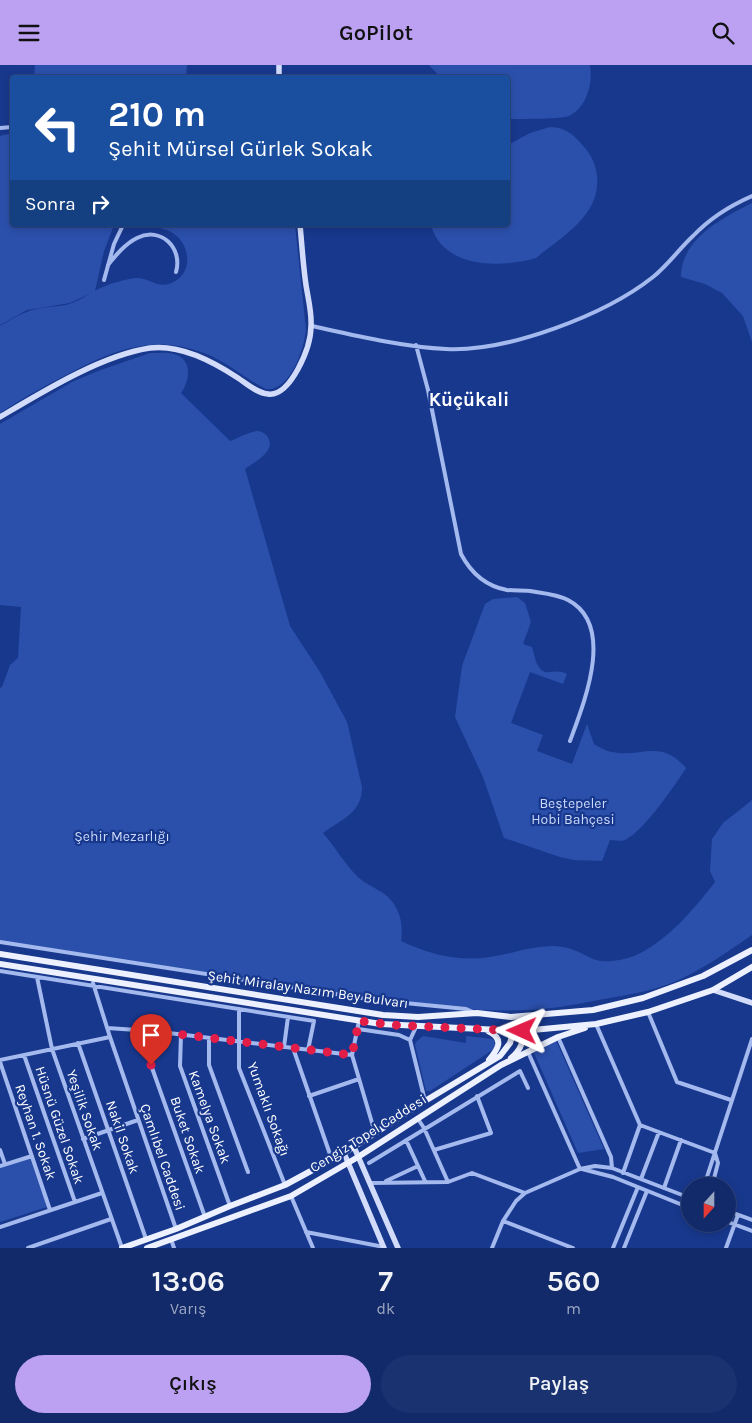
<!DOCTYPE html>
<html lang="tr">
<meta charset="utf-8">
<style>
body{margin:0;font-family:Karla,sans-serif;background:#1b3270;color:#f1f3f6;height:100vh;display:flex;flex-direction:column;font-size:19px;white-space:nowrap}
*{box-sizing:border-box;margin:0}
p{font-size:16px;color:#9ca7c1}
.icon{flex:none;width:28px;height:28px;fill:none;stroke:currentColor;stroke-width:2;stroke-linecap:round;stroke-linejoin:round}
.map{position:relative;height:1183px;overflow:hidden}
.panel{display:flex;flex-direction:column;background:#122a6a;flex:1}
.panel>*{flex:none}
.guide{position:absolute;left:10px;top:10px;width:500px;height:152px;border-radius:5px;box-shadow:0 2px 8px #0003,0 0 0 1px #31467e;background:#1a4fa0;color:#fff;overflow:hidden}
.needle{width:32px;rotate:201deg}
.fabs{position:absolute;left:681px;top:1112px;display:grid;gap:10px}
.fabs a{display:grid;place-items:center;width:55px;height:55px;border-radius:50%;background:#122a6a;box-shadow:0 2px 8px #0003,0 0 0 1px #31467e;font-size:25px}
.pin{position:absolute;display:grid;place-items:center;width:42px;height:42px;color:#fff;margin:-51px -21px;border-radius:50% 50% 50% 0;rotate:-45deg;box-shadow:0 0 5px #0007}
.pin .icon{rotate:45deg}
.me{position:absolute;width:55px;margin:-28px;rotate:271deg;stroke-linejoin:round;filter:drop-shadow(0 0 4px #0008)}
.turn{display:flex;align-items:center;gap:18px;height:105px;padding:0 15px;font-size:22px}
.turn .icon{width:65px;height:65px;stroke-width:2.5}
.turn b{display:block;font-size:35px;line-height:42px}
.then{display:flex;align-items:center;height:48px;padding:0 15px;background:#0003;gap:10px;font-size:19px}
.eta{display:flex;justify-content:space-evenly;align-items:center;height:85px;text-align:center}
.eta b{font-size:30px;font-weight:600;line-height:35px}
.action{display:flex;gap:10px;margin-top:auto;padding:10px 15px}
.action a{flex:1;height:58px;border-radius:30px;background:#bca0f2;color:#111;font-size:20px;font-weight:600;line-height:58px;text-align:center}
.action a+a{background:#1b3270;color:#f1f3f6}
header{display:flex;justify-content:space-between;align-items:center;height:65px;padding:0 15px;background:#bca0f2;color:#111;font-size:22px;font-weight:600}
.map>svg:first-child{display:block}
.green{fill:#2b50ac}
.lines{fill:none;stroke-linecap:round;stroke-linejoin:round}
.street{stroke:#a4b9ee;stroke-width:4}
.secondary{stroke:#d2dcfa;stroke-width:5.5}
.primary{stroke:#ecf0ff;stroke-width:6}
.route{stroke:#e11d48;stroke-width:9;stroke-dasharray:0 16.2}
.labels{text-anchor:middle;stroke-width:4.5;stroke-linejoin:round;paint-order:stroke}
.park-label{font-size:14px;fill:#cad8fa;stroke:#18388d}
.street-label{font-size:14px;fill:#fff;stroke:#18388d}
.district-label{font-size:19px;font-weight:bold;fill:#fff;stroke:#18388d}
</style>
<header><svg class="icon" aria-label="menu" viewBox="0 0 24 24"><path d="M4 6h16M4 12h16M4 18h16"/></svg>GoPilot<svg class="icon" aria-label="search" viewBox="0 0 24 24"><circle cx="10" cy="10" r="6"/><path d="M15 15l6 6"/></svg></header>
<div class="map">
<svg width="752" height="1183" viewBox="0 0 752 1183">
<rect width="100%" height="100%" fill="#18388d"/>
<path class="green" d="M 35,0 L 187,0 L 186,12 L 34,12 Z
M 429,0 L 590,0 C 593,18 587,42 569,51 C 562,54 519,54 508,54 L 508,12 L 440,12 Z
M 550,62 C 566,62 575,71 585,83 C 591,90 596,100 597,111 C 601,150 563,171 536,193 C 501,203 443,204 431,160 L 508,160 L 508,80 L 530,68 Z
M 12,68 L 12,160 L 114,160 L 104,186 L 95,226 L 70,238 L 27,245 L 0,260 L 0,71 Z
M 752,138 L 752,277 L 743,251 L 722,228 L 705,219 L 681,212 C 681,174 722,153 752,138 Z
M 153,160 L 295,160 L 306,265 C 304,284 290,327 266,324 C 244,313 226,296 204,288 C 152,268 111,286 66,310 C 43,322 21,334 0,348 L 0,261 C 14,253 26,245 42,243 C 52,241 63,242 72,238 C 83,234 92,226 103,222 C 112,218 126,214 136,213 C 150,212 159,227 177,215 C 193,204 189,179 174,169 C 168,164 160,164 153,160 Z
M 150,288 C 158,288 167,287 174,289 C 193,294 190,316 181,328 L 230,376 C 238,373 248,367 257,366 C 261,366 265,368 267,371 C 278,386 254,397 245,404 L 290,561 L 320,607 L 347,657 L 362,722 C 362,748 342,754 323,768 C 335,782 344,798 357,811 C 365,819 374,822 383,828 C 399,839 404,858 401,876 C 428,889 459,897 490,892 C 511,889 531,881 554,881 C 572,882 578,887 593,894 C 605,899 623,895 634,891 C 667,877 694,844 715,817 L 710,806 L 712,774 L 723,758 L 751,736 L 752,734 L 752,870 C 727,887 702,905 674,917 C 651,926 628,930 604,934 C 578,939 553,944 528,945 C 487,947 447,943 406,938 L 0,877 L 0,623 L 2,622 L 10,600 L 18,593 L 21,542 L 0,540 L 0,359 L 72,317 L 98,306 Z
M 517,532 L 525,538 L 531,557 L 523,579 L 532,582 C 535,592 537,610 551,607 C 558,606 561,606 567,609 L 563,619 L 530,607 L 511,658 L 543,670 L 537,686 L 572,699 L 587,659 L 594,679 C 599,682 605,686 612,687 C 641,693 660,673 686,703 C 676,719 640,772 622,776 C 619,776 614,775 610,775 L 602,796 L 574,795 L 560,792 L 504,773 L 483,712 L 455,652 L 462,601 L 485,539 L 493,534 Z
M 423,971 L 466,978 L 466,971 L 493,974 C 496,979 495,982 491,986 L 430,1026 L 426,1026 L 415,980 L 416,977 Z
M 554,971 L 604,1084 L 578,1088 L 531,981 Z
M 30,1093 L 47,1142 L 0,1157 L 0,1103 Z"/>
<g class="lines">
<path class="street" d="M 0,63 L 12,62 L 12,60
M 108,200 C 116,190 125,179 137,173 C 161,161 183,183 176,207
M 104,215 L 114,179 L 123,160
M 312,261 C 353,270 403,282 446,284 C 508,287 605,250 653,212 C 668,200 679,184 693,171 C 710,153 729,141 752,131
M 416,280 L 428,325 L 461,489 C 471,508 485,521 507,525 C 515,526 523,525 530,526 C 542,528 557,529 568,535 C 616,560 584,638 570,676
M 0,877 L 374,935 L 466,944 L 473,947
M 0,906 L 314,956
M 37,912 L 52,984 L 122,1183
M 93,918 L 110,972 L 176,1164
M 239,944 L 239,1003 L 285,1120
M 648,947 L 677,1017 L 731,1035
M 359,956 L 352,990 L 375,1068
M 596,959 L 640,1060 L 715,1088 L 718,1098 L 712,1121
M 416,962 L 410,975 L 425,1036
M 107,963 L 152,966 L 352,990
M 358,964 L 399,970 L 410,975
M 152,966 L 151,1000 L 205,1152
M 181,969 L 180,1001 L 230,1141
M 558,972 L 611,1092 L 612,1103
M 209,973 L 209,1000 L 248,1107
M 78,978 L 146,1174
M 284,982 L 288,952
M 293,983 L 332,1095
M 308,985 L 314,956
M 528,987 L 580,1104
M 24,990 L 75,1137
M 0,995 L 110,972
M 0,997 L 50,1145
M 309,1031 L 359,1014
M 418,1054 L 424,1063 L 448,1117
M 83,1074 L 138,1055
M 406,1075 L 425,1116
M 0,1085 L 5,1099
M 434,1085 L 491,1068 L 477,1031
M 369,1098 L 520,1006 L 528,1023
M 0,1101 L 32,1091
M 582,1104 L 613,1112 L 690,1143
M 623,1108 L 640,1060
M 641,1114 L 659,1067
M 386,1116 L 418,1101
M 370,1118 L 448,1117 L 472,1108 L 525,1128
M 704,1121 L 752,974
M 664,1123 L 681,1075
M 291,1131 L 313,1183
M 728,1146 L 752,1155
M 503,1156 L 573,1183
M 728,1157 L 752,1166
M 0,1162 L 102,1128
M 306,1167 L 384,1182
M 171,1174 L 174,1183
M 28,1183 L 111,1154
M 492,1183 L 503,1156 L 516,1136 L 525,1128 L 580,1104 L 595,1101 L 612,1103 L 690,1133
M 613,1183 L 638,1122
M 624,1183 L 647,1126
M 726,1183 L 738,1150"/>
<path class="secondary" d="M 279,12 L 279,0
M 0,352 C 42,327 102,290 150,283 C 181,279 214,297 238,313 C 247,319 257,328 268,329 C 282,331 292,315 298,304 C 305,291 311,277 311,261 C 312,248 308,233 306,220 C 303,200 302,180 300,160
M 713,925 L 752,938
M 354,1082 L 398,1183
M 344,1088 L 384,1183"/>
<path class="primary" d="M 0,889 L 383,950 L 418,952 L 477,948 L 511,952 L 593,945 L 643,933 L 703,911 L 752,885
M 0,899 L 381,959 L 522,966 L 596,959 L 648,947 L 713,925 L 752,902
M 488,966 C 505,974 498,984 489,995
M 511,993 C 521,985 526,974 520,963
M 122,1183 L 176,1164 L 230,1141 L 285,1120 L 344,1088 L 425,1036 L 500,991 L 510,978 L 514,965 L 526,951
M 147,1183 L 291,1131 L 358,1092 L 501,1000 L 558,972 L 585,963"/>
</g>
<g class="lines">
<path class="route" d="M 151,1000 L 152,966 L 352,990 L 359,956 L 393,960 L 522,966"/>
</g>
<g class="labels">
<g class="park-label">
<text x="573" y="743">Beştepeler<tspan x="573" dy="16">Hobi Bahçesi</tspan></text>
<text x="122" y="776">Şehir Mezarlığı</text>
</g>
<g class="street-label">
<text transform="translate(308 924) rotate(8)" y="5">Şehit Miralay Nazım Bey Bulvarı</text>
<text transform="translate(269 1044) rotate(70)" y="5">Yumaklı Sokağı</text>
<text transform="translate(85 1045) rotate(71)" y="5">Yeşilik Sokak</text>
<text transform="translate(210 1052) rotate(70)" y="5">Kamelya Sokak</text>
<text transform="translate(60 1060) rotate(71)" y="5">Hüsnü Güzel Sokak</text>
<text transform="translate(36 1067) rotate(71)" y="5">Reyhan 1. Sokak</text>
<text transform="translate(368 1068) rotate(-32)" y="5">Cengiz Topel Caddesi</text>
<text transform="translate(188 1070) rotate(71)" y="5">Buket Sokak</text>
<text transform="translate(123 1072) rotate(71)" y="5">Nakil Sokak</text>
<text transform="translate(163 1092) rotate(71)" y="5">Çamlıbel Caddesi</text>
</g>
<g class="district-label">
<text x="469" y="341">Küçükali</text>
</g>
</g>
</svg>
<div class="fabs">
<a><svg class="needle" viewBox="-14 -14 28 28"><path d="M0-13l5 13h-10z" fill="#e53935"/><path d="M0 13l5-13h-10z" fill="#9ca7c1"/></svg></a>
</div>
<div class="pin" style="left:151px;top:1000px;background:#d93025"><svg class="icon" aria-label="arrive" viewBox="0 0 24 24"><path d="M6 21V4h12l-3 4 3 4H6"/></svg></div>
<svg class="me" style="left:522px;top:966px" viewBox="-20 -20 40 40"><path d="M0-17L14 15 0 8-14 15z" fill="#e11d48" stroke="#fff" stroke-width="4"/></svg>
<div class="guide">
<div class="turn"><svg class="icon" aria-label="left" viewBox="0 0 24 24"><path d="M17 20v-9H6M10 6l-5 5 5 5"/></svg><div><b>210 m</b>Şehit Mürsel Gürlek Sokak</div></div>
<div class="then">Sonra<svg class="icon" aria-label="right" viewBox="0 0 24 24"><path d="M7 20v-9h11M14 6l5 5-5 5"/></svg></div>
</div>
</div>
<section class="panel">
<div class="eta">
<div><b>13:06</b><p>Varış</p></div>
<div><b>7</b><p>dk</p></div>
<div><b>560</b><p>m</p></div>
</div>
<div class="action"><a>Çıkış</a><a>Paylaş</a></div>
</section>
